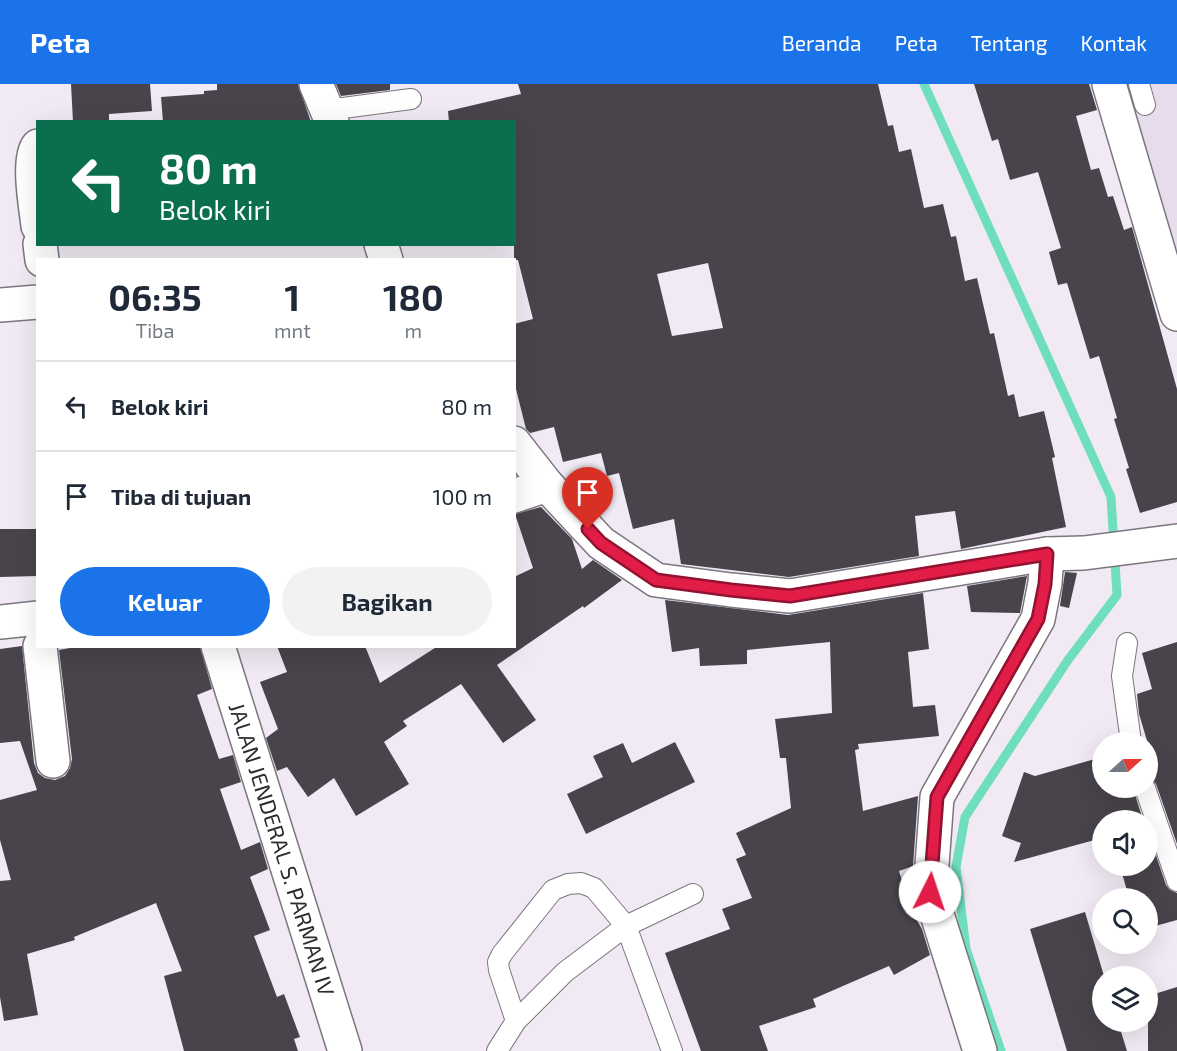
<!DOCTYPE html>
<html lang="id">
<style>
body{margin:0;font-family:"Exo 2",sans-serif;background:#f2f2f3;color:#1f2937;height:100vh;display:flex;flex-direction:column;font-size:22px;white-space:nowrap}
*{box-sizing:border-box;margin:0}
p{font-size:20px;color:#747a83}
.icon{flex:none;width:33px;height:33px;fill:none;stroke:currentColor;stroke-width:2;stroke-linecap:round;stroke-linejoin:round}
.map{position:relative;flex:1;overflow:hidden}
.side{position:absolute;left:36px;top:174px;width:480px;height:390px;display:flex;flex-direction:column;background:#fff;border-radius:0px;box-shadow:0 6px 24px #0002}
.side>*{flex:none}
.banner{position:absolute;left:36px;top:36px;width:480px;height:126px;border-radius:0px;box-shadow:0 6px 24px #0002;background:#0b6e4f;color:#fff;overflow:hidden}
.needle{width:39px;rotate:69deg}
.tools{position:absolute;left:1092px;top:648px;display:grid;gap:12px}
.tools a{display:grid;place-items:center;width:66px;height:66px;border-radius:50%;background:#fff;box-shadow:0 6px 24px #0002;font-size:30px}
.pin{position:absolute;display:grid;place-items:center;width:51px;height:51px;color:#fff;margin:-62px -26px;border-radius:50% 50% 50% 0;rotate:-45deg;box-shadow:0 0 6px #0007}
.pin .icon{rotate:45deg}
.me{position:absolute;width:66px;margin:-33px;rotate:4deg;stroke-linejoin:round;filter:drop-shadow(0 0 4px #0008)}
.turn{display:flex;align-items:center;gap:21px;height:126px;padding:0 24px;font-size:27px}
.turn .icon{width:78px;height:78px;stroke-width:2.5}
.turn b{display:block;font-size:42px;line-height:51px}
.eta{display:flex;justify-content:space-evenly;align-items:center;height:102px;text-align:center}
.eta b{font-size:36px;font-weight:700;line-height:42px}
.primary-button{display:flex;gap:12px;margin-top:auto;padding:12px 24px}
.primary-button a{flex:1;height:69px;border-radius:36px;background:#1a73e8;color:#fff;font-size:24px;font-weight:700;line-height:69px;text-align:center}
.primary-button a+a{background:#f2f2f3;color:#1f2937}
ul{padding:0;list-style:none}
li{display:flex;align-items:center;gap:18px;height:90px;padding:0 24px;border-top:2px solid #e0e1e3}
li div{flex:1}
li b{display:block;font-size:22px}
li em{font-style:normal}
header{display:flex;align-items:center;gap:36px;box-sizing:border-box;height:84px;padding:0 30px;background:#1a73e8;color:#fff}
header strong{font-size:28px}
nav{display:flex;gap:33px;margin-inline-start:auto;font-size:21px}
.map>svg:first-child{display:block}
.built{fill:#e7dcec}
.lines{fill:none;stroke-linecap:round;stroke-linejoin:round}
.stream{stroke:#6edebd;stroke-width:9}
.building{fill:#49444c;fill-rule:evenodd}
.service-casing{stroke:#7b767e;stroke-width:22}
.minor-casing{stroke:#7b767e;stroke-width:36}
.service{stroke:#fff;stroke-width:20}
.minor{stroke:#fff;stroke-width:33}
.route-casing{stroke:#92132f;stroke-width:15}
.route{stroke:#e11d48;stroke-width:10}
.labels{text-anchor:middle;stroke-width:6;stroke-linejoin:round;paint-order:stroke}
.street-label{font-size:22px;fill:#2d2a2e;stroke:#fff}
</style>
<header>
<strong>Peta</strong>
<nav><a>Beranda</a><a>Peta</a><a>Tentang</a><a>Kontak</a></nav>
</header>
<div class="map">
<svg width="1177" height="967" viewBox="0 0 1177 967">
<rect width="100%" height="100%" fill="#f1eaf4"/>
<path class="built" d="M 1121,0 L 1177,0 L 1177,188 Z"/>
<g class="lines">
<path class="stream" d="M 924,0 L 1111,413 L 1117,511 L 1068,576 L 965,733 L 956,783 L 966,865 L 1001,967"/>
</g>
<path class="building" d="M 71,0 L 150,0 L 152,27 L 109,30 L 109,38 L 73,38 Z
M 217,0 L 298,0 L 311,38 L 163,38 L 161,13 L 204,10 L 204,7 L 217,6 Z
M 336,0 L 390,0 L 390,6 L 341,12 Z
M 518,0 L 878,0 L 888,42 L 893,41 L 899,68 L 911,65 L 924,124 L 943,120 L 951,153 L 956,152 L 965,197 L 977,194 L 990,250 L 994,249 L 1008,312 L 1014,310 L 1019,333 L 1044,327 L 1055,373 L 1052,374 L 1066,443 L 961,465 L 955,427 L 915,432 L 919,472 L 789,493 L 681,480 L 674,435 L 633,445 L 619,389 L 607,392 L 601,369 L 563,378 L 554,343 L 530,349 L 526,345 L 514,297 L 514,240 L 533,235 L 518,176 L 514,176 L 514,38 L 449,38 L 448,27 L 521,10 ZM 708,179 L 723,244 L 672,252 L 657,190 Z
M 974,0 L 1089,0 L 1097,26 L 1076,32 L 1091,86 L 1099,84 L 1108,113 L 1113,112 L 1124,146 L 1132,143 L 1177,305 L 1177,418 L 1140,429 L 1126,385 L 1129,384 L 1114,335 L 1117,334 L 1099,272 L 1090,275 L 1067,199 L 1058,201 L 1049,168 L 1061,164 L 1038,88 L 1010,96 L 998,55 L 992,57 Z
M 541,423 L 572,455 L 582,485 L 593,476 L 622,496 L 584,524 L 583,522 L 497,581 L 536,636 L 503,659 L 461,600 L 403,637 L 407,642 L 384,658 L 409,700 L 356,732 L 334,694 L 308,713 L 287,683 L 277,687 L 266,654 L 278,645 L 260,598 L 287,588 L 277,562 L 365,562 L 380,599 L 438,562 L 514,562 L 514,493 L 533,484 L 515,430 Z
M 0,445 L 38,445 L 38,492 L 0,493 Z
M 1065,488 L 1077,489 L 1069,524 L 1060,522 Z
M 1027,492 L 1020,529 L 971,528 L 967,502 Z
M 923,509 L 929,565 L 908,568 L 913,623 L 935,621 L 939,652 L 858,660 L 859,665 L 855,666 L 863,727 L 918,712 L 913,782 L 899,787 L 911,826 L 922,845 L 930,871 L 894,891 L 889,882 L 813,915 L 816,923 L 759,942 L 768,967 L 701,967 L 665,869 L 730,845 L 722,825 L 752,814 L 736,775 L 746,771 L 736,749 L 791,724 L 786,674 L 780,674 L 775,635 L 832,629 L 830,558 L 747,566 L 747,580 L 700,582 L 699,564 L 672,568 L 665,516 L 788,531 Z
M 1177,558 L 1177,760 L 1156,700 L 1152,695 L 1148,692 L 1148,660 L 1139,630 L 1137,610 L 1152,605 L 1142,569 Z
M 22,562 L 34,679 L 38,689 L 45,694 L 55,696 L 65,692 L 70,684 L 72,675 L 59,566 L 81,562 L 200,562 L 212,605 L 197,611 L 219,675 L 233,671 L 241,698 L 220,705 L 241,766 L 260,758 L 268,785 L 250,793 L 270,846 L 254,852 L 277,913 L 284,910 L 300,953 L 294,955 L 298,967 L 184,967 L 164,892 L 182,887 L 156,819 L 74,853 L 75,856 L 27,870 L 38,931 L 4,937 L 0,913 L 0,797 L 11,796 L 0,756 L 0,716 L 37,706 L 20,657 L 0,659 L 0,565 Z
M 675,658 L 695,698 L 586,750 L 567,710 L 603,693 L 593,672 L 623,659 L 632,679 Z
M 1102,673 L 1102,704 L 1133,704 L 1143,736 L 1102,736 L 1102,754 L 1014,778 L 1021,759 L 1002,752 L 1024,688 L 1035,692 Z
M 1148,748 L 1166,801 L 1170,806 L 1177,809 L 1177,836 L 1148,844 L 1148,814 L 1129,814 L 1120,782 L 1148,782 Z
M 1085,828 L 1104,892 L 1102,892 L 1102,938 L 1118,938 L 1127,967 L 1067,967 L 1030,845 Z
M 1177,903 L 1177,967 L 1148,967 L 1148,912 Z"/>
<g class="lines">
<g class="service-casing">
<path id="service" d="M 1139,0 L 1145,21
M 328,26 L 411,15
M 1127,559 L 1122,592 L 1131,658
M 1145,704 L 1177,797
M 516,937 L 499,886 L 498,878 L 502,870 L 553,806 L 568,800 L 581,799 L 594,804 L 626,842 L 672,967
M 497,967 L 516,937 L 565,888 L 626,842 L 693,810"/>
</g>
<g class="minor-casing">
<g id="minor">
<path d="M 316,0 L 332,38"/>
<path d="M 1109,0 L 1177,230"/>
<path d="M 38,62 C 27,75 36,124 38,142"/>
<path d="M 40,160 L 42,176"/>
<path d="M 381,160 L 386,176"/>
<path d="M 0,221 L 38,218"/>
<path d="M 514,359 L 547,401 L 601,459 L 656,496 L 731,506 L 790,512 L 1047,470 L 1084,469 L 1177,457"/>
<path d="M 514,412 L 547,401"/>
<path d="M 0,538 L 38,534"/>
<path d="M 40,562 L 53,677"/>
<path id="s1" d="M 218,562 L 345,967"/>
<path d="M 980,967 L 930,808 L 937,713 L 1038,535 L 1045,499 L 1047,470"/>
</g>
</g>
<use href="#service" class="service"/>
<use href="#minor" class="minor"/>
</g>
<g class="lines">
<g class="route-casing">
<path id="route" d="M 588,445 L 601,459 L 656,496 L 731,506 L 790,512 L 1047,470 L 1045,500 L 1038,535 L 937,713 L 930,808"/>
</g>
<use href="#route" class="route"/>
</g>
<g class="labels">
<g class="street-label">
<text dy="8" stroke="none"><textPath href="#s1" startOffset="213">JALAN JENDERAL S. PARMAN IV</textPath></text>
</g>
</g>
</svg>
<div class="tools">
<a><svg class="needle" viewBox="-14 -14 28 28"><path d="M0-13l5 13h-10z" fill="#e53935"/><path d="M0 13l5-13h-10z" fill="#747a83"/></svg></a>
<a><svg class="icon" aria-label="sound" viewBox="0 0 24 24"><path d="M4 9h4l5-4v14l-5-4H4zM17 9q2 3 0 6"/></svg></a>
<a><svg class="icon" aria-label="search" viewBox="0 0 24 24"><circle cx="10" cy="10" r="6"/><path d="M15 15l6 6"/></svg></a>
<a><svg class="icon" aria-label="layers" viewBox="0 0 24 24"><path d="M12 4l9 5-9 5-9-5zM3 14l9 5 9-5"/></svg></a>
</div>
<div class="pin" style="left:588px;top:445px;background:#d93025"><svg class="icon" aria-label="arrive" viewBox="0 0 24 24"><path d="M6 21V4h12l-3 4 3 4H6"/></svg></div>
<svg class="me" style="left:930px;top:808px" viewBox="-20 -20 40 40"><circle r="19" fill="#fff"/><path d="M0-13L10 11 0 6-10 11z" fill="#e11d48"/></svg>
<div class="banner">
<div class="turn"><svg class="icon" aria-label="left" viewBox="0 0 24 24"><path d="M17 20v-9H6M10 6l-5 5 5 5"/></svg><div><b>80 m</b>Belok kiri</div></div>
</div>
<section class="side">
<div class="eta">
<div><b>06:35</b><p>Tiba</p></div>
<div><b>1</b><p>mnt</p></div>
<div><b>180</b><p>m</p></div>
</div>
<ul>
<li><svg class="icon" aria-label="left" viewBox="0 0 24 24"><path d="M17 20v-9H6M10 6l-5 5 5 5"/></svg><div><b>Belok kiri</b></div><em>80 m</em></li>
<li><svg class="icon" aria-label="arrive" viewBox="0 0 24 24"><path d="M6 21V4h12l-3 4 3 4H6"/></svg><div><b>Tiba di tujuan</b></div><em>100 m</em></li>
</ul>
<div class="primary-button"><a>Keluar</a><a>Bagikan</a></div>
</section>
</div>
